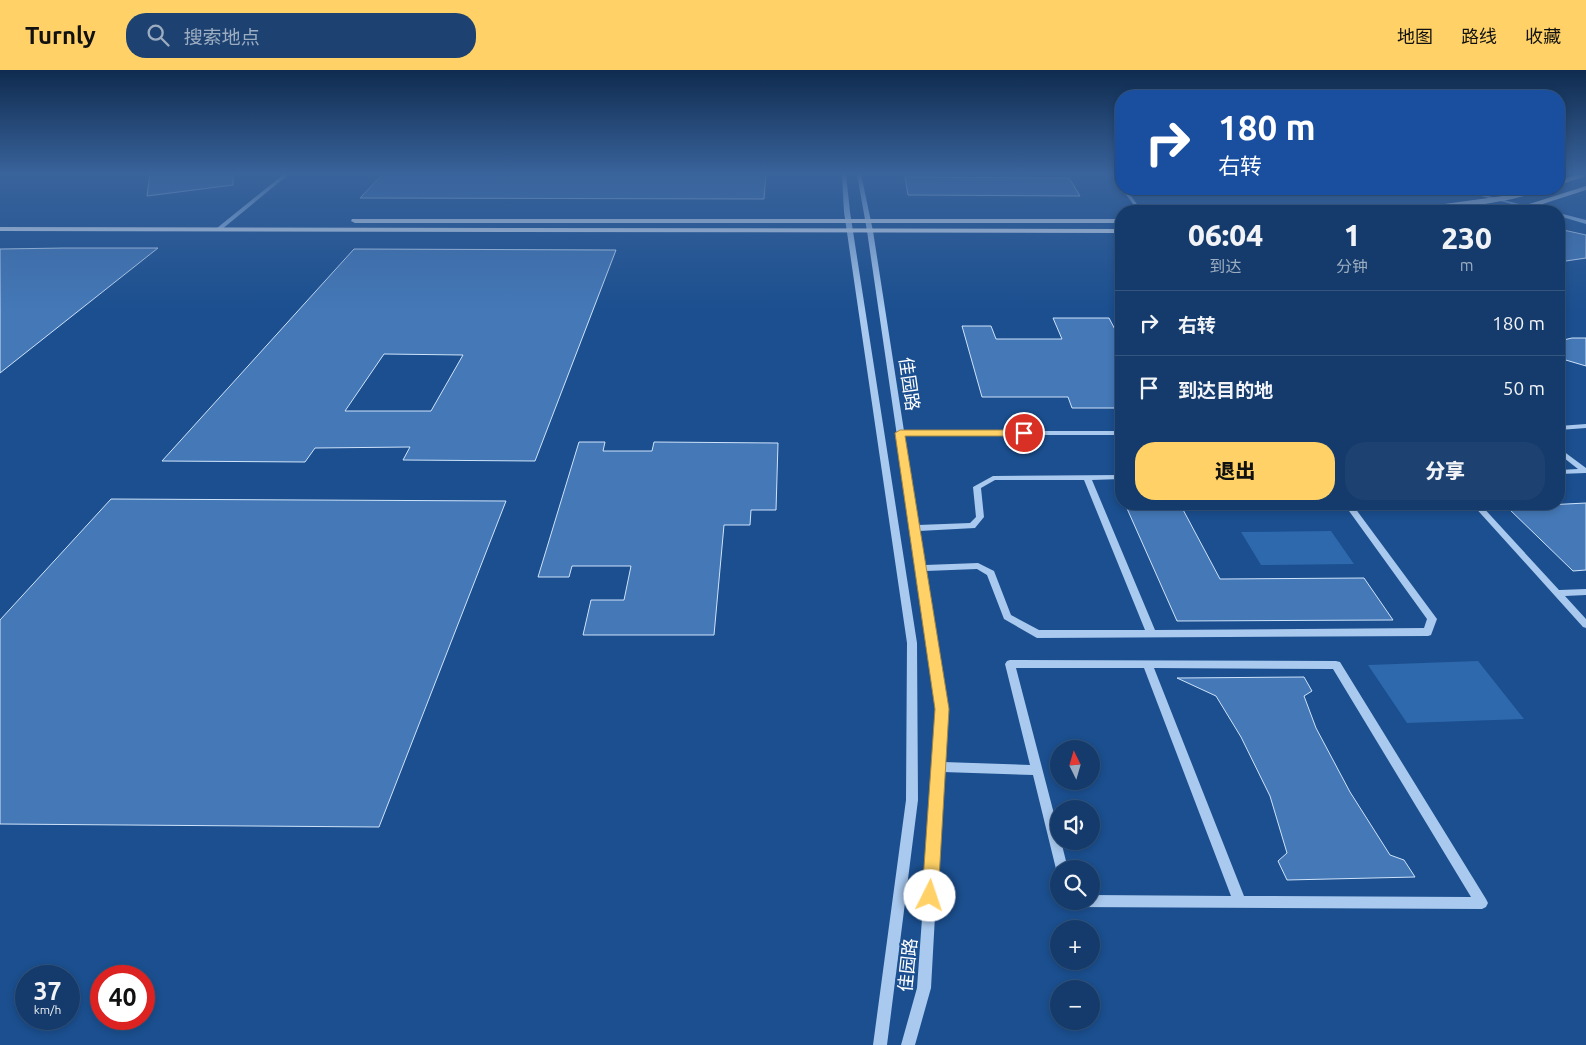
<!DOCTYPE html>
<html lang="zh">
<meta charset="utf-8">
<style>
body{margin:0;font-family:Ubuntu,"Noto Sans SC",sans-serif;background:#1d4271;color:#f1f3f6;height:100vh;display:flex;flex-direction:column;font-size:19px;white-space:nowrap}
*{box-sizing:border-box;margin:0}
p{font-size:16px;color:#9dadc1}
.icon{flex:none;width:28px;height:28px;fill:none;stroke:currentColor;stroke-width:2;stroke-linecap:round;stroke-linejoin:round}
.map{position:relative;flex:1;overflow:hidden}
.panel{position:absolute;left:1115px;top:135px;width:450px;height:305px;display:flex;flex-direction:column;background:#143b6b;border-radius:20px;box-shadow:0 2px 8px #0003,0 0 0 1px #33557e}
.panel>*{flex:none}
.hud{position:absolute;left:1115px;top:20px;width:450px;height:105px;border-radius:20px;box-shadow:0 2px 8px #0003,0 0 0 1px #33557e;background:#1a4fa0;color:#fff;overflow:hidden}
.needle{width:32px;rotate:355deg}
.buttons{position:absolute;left:1050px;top:670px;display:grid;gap:10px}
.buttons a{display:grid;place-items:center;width:50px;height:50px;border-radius:50%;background:#143b6b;box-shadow:0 2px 8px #0003,0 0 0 1px #33557e;font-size:25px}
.speed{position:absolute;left:15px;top:895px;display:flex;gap:10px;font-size:25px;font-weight:700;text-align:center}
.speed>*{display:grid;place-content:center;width:65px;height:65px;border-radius:50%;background:#143b6b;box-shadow:0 2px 8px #0003,0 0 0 1px #33557e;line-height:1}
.speed small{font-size:12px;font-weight:400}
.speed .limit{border:8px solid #d22;background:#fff;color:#111}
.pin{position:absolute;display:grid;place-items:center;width:42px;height:42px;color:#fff;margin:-21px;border:2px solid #fff;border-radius:50%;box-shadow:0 1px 5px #0007}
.me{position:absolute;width:55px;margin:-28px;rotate:4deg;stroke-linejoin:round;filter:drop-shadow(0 0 4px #0008)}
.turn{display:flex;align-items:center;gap:18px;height:105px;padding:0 20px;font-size:22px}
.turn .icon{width:65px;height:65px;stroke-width:2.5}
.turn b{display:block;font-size:35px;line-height:42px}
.eta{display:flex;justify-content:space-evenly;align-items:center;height:85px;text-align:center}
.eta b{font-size:30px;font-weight:800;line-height:35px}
.button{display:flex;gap:10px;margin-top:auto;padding:10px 20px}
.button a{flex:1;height:58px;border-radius:20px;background:#ffd166;color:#111;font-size:20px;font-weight:800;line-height:58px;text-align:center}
.button a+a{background:#1d4271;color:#f1f3f6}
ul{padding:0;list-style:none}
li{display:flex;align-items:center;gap:15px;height:65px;padding:0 20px;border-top:1px solid #33557e}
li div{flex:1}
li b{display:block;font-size:19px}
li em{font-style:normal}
header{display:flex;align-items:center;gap:30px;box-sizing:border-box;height:70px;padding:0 25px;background:#ffd166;color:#111}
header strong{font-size:24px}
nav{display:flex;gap:28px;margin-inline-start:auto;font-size:18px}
.search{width:350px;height:45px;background:#1d4271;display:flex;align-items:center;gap:12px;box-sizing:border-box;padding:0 18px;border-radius:20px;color:#9dadc1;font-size:19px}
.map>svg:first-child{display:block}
.green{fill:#2e69ad}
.building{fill:#4478b7;stroke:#cfe3fa;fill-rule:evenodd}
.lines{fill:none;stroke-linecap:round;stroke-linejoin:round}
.minor{fill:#a9c9ee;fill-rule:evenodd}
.major{fill:#f0f6ff;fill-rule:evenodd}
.route{fill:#ffd166;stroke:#a68842}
.labels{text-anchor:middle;stroke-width:4;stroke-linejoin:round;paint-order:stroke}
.street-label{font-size:18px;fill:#fff;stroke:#1b4f8f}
</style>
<header>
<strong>Turnly</strong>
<div class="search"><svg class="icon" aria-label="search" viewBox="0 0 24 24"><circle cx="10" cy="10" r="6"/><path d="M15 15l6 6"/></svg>搜索地点</div>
<nav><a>地图</a><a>路线</a><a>收藏</a></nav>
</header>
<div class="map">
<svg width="1586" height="975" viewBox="0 0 1586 975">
<rect width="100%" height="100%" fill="#1b4f8f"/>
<path class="green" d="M 1331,461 L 1354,494 L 1261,495 L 1241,462 Z
M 1478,591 L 1524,649 L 1407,653 L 1368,595 Z"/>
<path class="building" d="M 150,104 L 233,104 L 233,115 L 147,126 Z
M 383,104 L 766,104 L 764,129 L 360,128 Z
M 905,107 L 1069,108 L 1080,126 L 908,125 Z
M 1559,159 L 1586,165 L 1586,188 L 1559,192 Z
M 65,178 L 158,178 L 0,303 L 0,179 Z
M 354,179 L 616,180 L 535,391 L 403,390 L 410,377 L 315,378 L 305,392 L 162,391 ZM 384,284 L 463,285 L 431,341 L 345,341 Z
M 1053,248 L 1109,248 L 1121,271 L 1121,338 L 1072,338 L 1068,327 L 982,327 L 962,256 L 991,256 L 996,269 L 1062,269 Z
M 1572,268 L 1586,268 L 1586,296 L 1559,288 L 1559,271 Z
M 579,372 L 605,372 L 603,381 L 652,381 L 654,372 L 778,373 L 776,440 L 751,440 L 750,455 L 724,455 L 714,565 L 583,565 L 591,530 L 624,530 L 631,496 L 572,496 L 569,507 L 538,507 Z
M 111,429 L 506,431 L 379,757 L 0,754 L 0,550 Z
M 1586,433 L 1586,500 L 1573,501 L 1507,437 Z
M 1125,434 L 1180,434 L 1220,509 L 1364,508 L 1393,550 L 1177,551 Z
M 1304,607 L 1312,621 L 1304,626 L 1316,658 L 1350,722 L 1390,785 L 1404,790 L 1415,807 L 1287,810 L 1278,791 L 1287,783 L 1270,726 L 1241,667 L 1216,626 L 1177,608 Z"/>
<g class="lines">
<path class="minor" d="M 284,104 L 289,104 L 221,160 L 217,160 L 217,158 Z
M 842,104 L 846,104 L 850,142 L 917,573 L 918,730 L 887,975 L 873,975 L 906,730 L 907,573 L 844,142 Z
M 857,104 L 861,104 L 873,161 L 904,361 L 1121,361 L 1121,365 L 904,365 L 918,455 L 970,453 L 976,447 L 973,417 L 993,406 L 1121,405 L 1121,409 L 1092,410 L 1155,560 L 1424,558 L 1427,549 L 1344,434 L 1352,434 L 1437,549 L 1431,565 L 1428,566 L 1037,568 L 1004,549 L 987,505 L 977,499 L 926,501 L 947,639 L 944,692 L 1030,695 L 1005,594 L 1007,591 L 1010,590 L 1336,591 L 1340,592 L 1486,829 L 1488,833 L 1486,837 L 1482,839 L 1071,837 L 1067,835 L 1065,831 L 1091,831 L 1091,825 L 1231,826 L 1144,598 L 1016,598 L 1059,763 L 1059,771 L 1061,771 L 1068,799 L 1059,799 L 1059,803 L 1056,799 L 1033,705 L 943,702 L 931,918 L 915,975 L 901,975 L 917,918 L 937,639 L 867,161 ZM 995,410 L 1084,410 L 1145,560 L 1039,560 L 1011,545 L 994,501 L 978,493 L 925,495 L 919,461 L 975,458 L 984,447 L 981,418 ZM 1154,598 L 1333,599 L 1471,827 L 1244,826 Z
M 1111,104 L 1116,104 L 1121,112 L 1121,116 L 1119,116 Z
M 1122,119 L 1126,119 L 1142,141 L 1138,141 Z
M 1454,119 L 1461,119 L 1547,141 L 1539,141 Z
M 1559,143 L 1586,150 L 1586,154 L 1559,146 Z
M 1586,354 L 1586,358 L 1559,360 L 1559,356 Z
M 1559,378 L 1586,398 L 1586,403 L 1559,404 L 1559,400 L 1578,399 L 1559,384 Z
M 1472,434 L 1480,434 L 1559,520 L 1586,519 L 1586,525 L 1565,526 L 1586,549 L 1586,558 L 1583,557 Z"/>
<path class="major" d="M 1577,104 L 1586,106 L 1559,115 L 1559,111 Z
M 1586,116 L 1586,120 L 1527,139 L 1486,141 L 1490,139 L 1526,135 Z
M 1532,119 L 1542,119 C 1525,131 1428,143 1404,141 L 1408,139 L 1510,125 Z
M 352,149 L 1121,149 L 1121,153 L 355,153 L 351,151 Z
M 0,157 L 1121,159 L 1121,163 L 0,161 Z"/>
</g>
<linearGradient id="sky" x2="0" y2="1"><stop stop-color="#0f2b4f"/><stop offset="0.43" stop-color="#39639b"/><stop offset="1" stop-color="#39639b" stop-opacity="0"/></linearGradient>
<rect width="1586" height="241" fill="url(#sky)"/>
<path class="route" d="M 900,360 L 1024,360 L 1029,363 L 1024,366 L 905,366 L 949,639 L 938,826 L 936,832 L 930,834 L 924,832 L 922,826 L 935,639 L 895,363 Z"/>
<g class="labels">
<g class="street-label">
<text transform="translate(909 314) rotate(82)" y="6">佳园路</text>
<text transform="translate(908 895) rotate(-84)" y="6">佳园路</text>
</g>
</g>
</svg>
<div class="buttons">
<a><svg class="needle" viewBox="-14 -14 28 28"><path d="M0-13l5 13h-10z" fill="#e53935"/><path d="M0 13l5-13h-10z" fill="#9dadc1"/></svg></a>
<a><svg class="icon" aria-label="sound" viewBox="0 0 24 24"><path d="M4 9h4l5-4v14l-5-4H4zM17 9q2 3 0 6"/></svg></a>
<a><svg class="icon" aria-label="search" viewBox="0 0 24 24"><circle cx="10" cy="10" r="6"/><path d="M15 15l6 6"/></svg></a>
<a>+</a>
<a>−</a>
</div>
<div class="speed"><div>37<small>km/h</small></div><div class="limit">40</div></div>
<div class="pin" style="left:1024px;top:363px;background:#d93025"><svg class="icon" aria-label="arrive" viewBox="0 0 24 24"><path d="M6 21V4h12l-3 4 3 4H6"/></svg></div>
<svg class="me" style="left:930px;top:826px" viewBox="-20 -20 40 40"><circle r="19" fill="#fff"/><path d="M0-13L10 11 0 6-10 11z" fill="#ffd166"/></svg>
<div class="hud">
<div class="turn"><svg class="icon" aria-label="right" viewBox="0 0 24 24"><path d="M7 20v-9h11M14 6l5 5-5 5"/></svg><div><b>180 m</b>右转</div></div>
</div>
<section class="panel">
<div class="eta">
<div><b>06:04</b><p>到达</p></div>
<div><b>1</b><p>分钟</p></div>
<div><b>230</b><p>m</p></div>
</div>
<ul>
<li><svg class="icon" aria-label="right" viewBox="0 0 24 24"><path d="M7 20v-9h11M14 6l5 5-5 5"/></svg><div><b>右转</b></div><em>180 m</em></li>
<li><svg class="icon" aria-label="arrive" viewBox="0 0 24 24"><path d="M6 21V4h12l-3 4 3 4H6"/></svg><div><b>到达目的地</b></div><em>50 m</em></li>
</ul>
<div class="button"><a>退出</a><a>分享</a></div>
</section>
</div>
